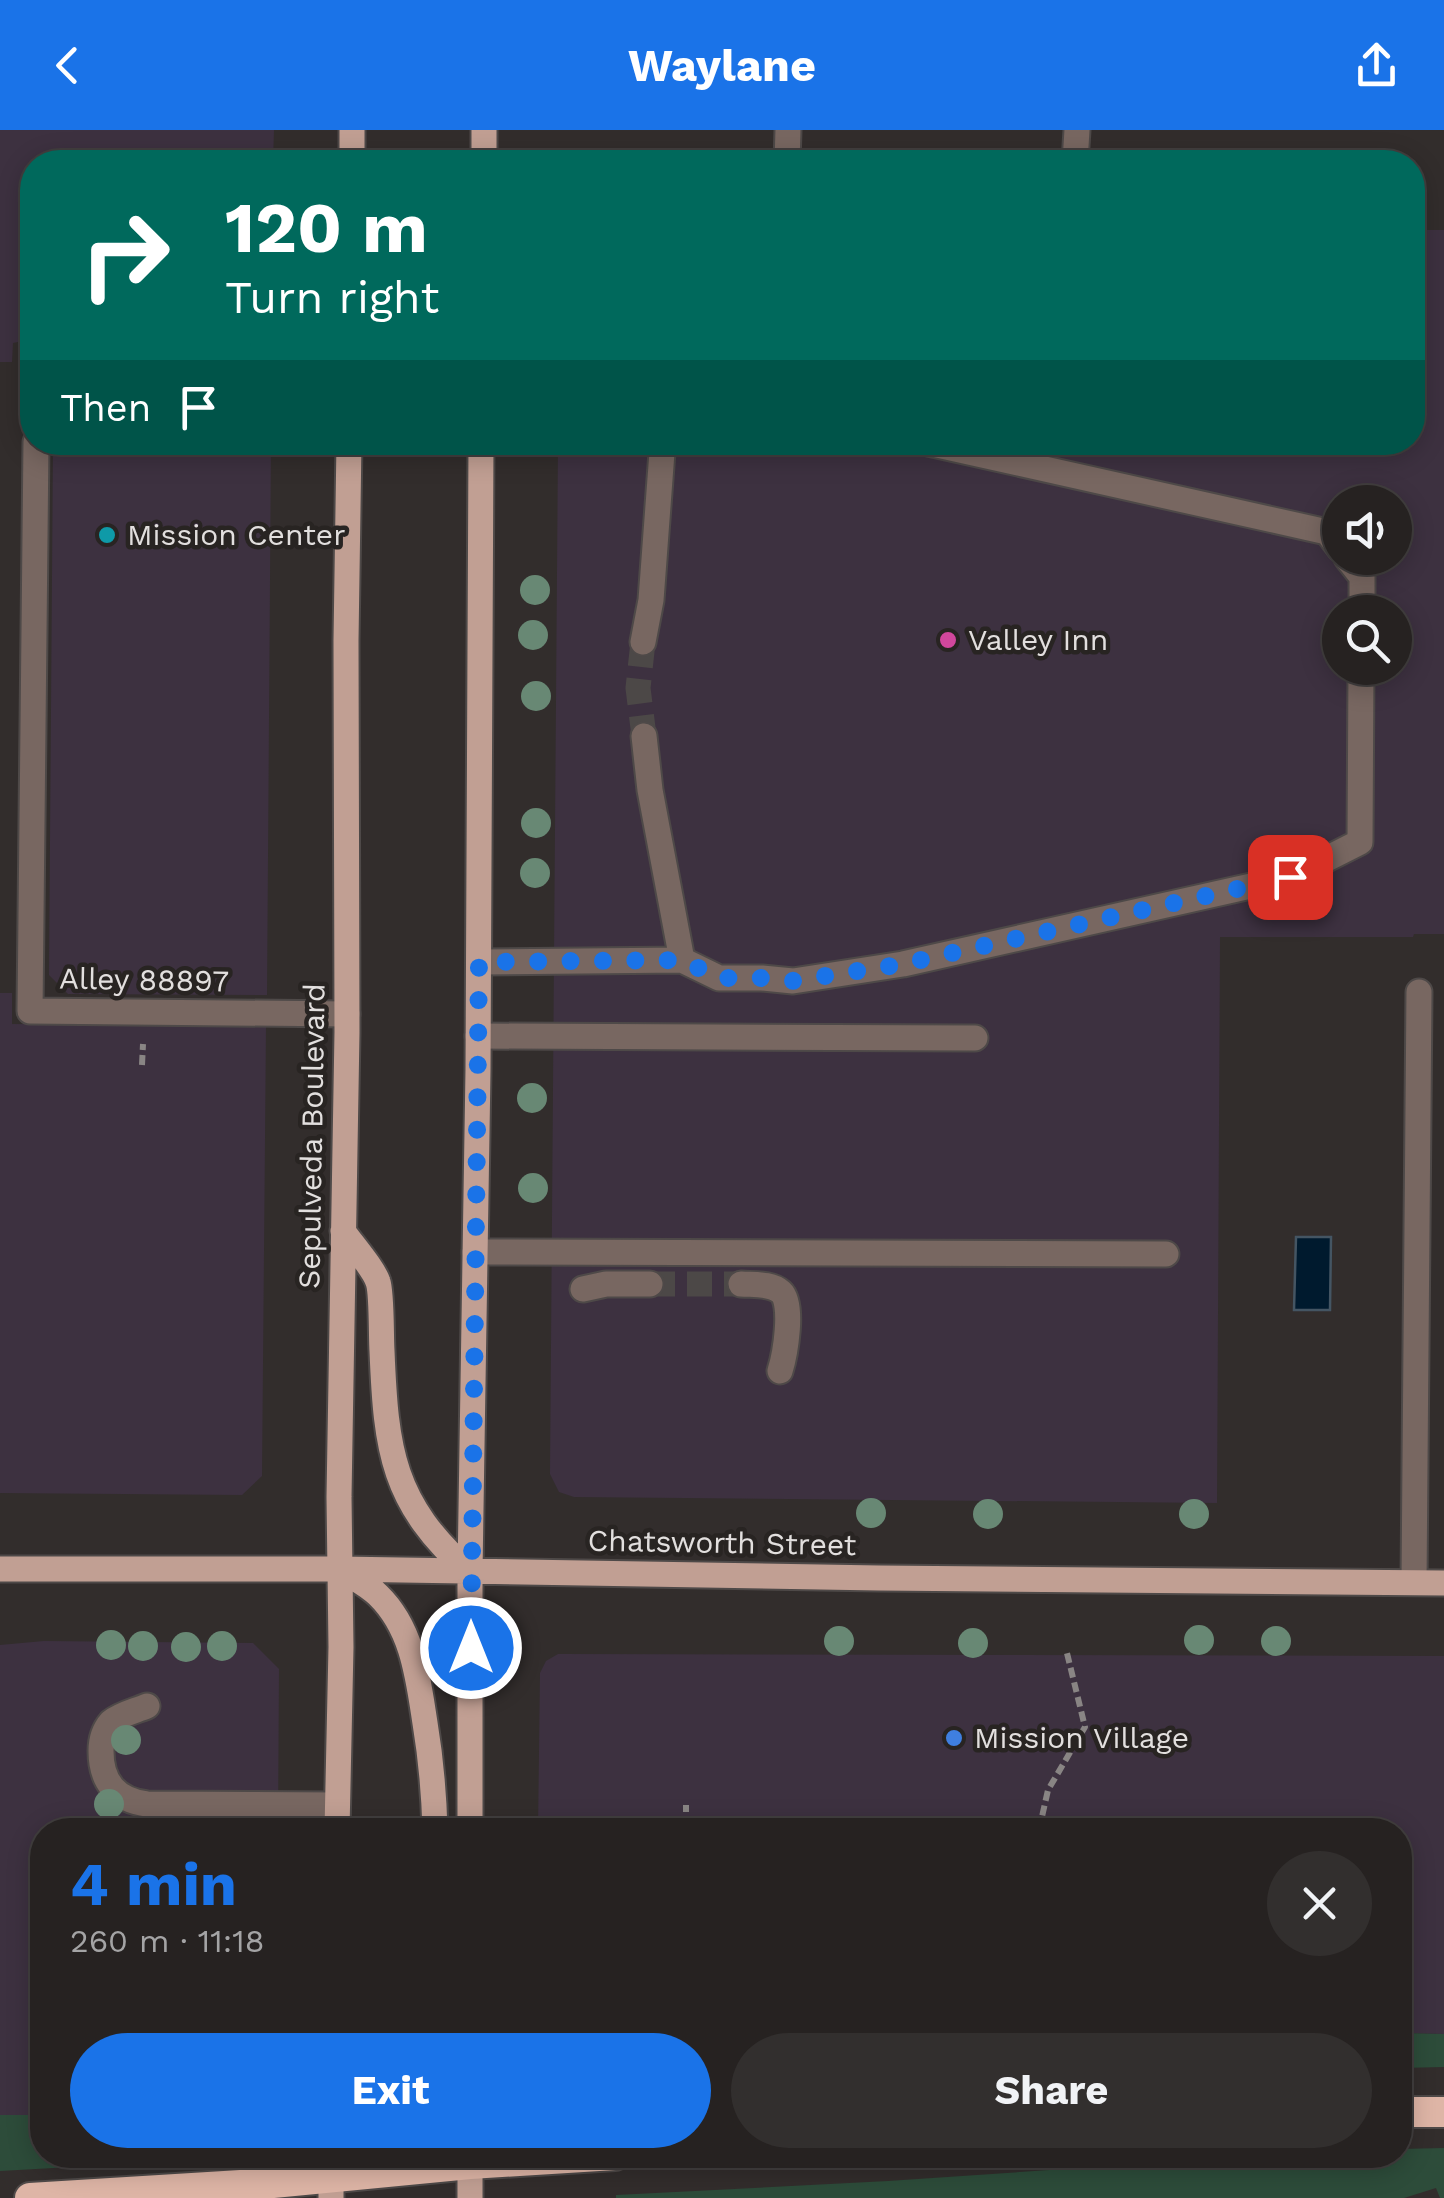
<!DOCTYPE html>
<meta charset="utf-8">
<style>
body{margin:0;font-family:"Work Sans",sans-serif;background:#322f2e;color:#f1f3f6;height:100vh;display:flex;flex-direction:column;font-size:38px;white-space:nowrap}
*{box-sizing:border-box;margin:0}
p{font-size:32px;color:#a4a4a5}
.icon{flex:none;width:55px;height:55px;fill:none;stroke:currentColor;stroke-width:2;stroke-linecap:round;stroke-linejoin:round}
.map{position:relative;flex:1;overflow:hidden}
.panel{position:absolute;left:30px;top:1688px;width:1382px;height:350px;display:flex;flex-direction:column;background:#262221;border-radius:40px;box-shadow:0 5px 25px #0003,0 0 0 2px #423f3f}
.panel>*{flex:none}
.banner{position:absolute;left:20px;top:20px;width:1405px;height:305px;border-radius:40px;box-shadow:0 5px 25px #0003,0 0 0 2px #423f3f;background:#00695c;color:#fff;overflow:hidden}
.buttons{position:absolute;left:1322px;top:355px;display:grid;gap:20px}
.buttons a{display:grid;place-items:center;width:90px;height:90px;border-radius:50%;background:#262221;box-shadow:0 5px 25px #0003,0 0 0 2px #423f3f;font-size:50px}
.pin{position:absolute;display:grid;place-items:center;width:85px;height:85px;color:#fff;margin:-42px;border-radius:20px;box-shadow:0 5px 15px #0006}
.me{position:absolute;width:110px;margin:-55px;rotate:0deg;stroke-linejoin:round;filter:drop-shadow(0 0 8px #0008)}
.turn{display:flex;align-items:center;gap:35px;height:210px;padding:0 40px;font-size:45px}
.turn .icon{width:130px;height:130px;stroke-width:2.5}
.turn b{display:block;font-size:70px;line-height:85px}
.then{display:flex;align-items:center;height:95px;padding:0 40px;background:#0003;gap:20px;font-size:38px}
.round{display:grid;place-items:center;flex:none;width:105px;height:105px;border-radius:52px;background:#322f2e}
.head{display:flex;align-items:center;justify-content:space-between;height:170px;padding:0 40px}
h1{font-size:60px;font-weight:700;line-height:75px;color:#1a73e8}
.cta{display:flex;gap:20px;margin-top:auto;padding:20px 40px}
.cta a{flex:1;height:115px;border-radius:60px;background:#1a73e8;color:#fff;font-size:40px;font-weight:700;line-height:115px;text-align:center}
.cta a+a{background:#322f2e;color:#f1f3f6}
header{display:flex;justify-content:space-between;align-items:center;height:130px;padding:0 40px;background:#1a73e8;color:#fff;font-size:45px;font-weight:700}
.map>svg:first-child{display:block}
.commercial{fill:#3d3140;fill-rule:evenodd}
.green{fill:#2d4c3a}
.water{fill:#001a2e;stroke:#445563;stroke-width:2.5}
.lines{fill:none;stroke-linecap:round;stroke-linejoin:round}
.minor-tunnel{stroke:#4c4847;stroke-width:25;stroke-dasharray:25 12;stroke-linecap:butt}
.minor-casing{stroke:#4e4948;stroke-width:29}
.major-casing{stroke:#4e4948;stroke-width:29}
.highway-casing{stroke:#4e4948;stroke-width:34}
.path{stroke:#898584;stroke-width:6;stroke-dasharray:10 5;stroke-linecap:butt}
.minor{stroke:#786761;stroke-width:25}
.major{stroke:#c19f93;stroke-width:25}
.highway{stroke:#deb5a6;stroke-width:30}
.tree{fill:#688874}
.route{stroke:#1a73e8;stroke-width:18;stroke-dasharray:0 32.4}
.culture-dot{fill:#0f9aa8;stroke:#282422;stroke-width:4}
.hotel-dot{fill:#d1479c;stroke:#282422;stroke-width:4}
.shop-dot{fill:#3f7fe0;stroke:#282422;stroke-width:4}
.labels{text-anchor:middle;stroke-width:9;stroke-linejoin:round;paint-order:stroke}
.poi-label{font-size:30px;fill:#e2dfde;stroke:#282422;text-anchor:start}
.street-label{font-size:30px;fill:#e2dfde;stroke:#282422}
</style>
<header><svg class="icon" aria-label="back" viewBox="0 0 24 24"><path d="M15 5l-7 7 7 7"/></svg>Waylane<svg class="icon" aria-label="share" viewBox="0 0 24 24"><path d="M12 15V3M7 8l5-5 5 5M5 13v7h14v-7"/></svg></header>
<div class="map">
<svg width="1444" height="2068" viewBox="0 0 1444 2068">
<rect width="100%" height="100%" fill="#322d2c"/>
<path class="commercial" d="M 0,0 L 274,0 L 273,32 L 32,32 L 32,209 L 13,213 L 12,232 L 0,232 Z
M 1413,100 L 1444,100 L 1444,804 L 1414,804 L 1413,807 L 1220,807 L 1217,1373 L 574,1367 L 559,1362 L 550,1344 L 558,313 L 1412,312 ZM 1340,372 L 1395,372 L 1395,428 L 1340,428 ZM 1340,482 L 1395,482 L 1395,538 L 1340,538 Z
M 53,313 L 271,313 L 267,865 L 68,864 L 49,845 Z
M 0,863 L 12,863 L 12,894 L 266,896 L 262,1346 L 242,1365 L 0,1363 Z
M 44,1511 L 253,1513 L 279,1539 L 278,1700 L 42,1700 L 42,1985 L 0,1985 L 0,1515 Z
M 558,1524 L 1444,1526 L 1444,1904 L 1400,1903 L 1400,1700 L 538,1700 L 540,1543 L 546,1531 Z"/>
<path class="green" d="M 1400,1903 L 1444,1904 L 1444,1937 L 1400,1938 Z
M 0,1985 L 42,1985 L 42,2025 L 185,2025 L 179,2031 L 0,2041 Z
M 1444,2018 L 1444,2068 L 1440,2068 L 1436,2058 L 1404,2068 L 616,2068 L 616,2065 L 888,2051 L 1270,2025 L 1400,2025 L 1400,2019 Z"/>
<path class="water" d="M 1296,1107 L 1331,1107 L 1330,1180 L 1294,1180 Z"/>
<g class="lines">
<path class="minor-tunnel" d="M 643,512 L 638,558 L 644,606
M 650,1154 L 741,1154"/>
<g class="minor-casing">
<path id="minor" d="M 787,32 L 788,0
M 1075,32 L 1077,0
M 36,312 L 30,881 L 347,884
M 924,312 L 1327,402 L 1340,419
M 1347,428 L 1362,447 L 1362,482
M 643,512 L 651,470 L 662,322 L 661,312
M 682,830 L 719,848 L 762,848 L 793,851 L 903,834 L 1291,747 L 1360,712 L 1361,538
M 479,832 L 682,830 L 650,660 L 644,606
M 478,906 L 975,908
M 475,1122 L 1166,1124
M 741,1154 C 754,1155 771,1153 781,1162 C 794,1174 785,1225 780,1241
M 583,1159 L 606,1154 L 650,1154
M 1414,1452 L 1419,862
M 147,1576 C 135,1581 121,1584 111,1592 C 104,1600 101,1611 101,1621 C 101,1652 116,1670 147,1674 L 337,1675"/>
</g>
<g class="major-casing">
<path id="major" d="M 352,32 L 352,0
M 484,32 L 484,0
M 343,1101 C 352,1114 374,1139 378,1152 C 382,1163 381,1207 382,1221 C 386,1320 392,1374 470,1442
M 0,1439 L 340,1439 L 879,1448 L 1444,1453
M 340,1439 C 352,1447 368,1455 378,1465 C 413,1499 418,1548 425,1593 C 431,1629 434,1663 435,1700
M 337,1700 L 341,1517 L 339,1367 L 347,902 L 346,511 L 349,312
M 470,1700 L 470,1442 L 478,940 L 481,312
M 331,2068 L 331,2025
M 470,2068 L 470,2025"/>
</g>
<g class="highway-casing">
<path id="highway" d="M 1400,1982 L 1444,1982
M 30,2068 L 273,2053 L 470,2034 L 615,2025"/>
</g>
<path class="path" d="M 142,935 L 143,914
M 858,1697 L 860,1700
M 538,1699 L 686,1699 L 686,1675
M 1039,1700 L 1048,1660 L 1085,1597 L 1066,1519"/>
<use href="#minor" class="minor"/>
<use href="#major" class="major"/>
<use href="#highway" class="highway"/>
</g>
<g class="tree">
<circle cx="535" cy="460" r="15"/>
<circle cx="533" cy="505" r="15"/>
<circle cx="536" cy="566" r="15"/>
<circle cx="536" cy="693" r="15"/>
<circle cx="535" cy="743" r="15"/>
<circle cx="532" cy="968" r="15"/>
<circle cx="533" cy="1058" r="15"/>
<circle cx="871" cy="1383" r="15"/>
<circle cx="988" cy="1384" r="15"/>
<circle cx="1194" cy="1384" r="15"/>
<circle cx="1199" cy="1510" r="15"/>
<circle cx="839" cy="1511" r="15"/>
<circle cx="1276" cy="1511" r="15"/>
<circle cx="973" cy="1513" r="15"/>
<circle cx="111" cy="1515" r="15"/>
<circle cx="143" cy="1516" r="15"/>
<circle cx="222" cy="1516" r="15"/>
<circle cx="186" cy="1517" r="15"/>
<circle cx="126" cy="1610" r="15"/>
<circle cx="109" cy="1674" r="15"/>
</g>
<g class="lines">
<path class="route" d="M 471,1518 L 479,832 L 682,830 L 719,848 L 762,848 L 792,851 L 903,834 L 1290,747"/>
</g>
<circle class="culture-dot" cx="107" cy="405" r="10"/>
<circle class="hotel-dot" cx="948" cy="510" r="10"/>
<circle class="shop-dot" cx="954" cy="1608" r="10"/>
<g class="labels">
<g class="poi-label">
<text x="127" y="415">Mission Center</text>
<text x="968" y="520">Valley Inn</text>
<text x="974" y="1618">Mission Village</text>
</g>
<g class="street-label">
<text transform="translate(144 850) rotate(1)" y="10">Alley 88897</text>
<text transform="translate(312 1006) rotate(-89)" y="10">Sepulveda Boulevard</text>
<text transform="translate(722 1413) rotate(1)" y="10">Chatsworth Street</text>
</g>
</g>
</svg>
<div class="buttons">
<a><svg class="icon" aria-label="sound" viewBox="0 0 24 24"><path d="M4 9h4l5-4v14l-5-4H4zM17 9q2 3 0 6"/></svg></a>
<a><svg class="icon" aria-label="search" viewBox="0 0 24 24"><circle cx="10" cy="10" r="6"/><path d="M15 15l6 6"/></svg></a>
</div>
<div class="pin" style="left:1290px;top:747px;background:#d93025"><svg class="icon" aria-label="arrive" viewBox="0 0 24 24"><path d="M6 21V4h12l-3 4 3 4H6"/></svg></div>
<svg class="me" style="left:471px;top:1518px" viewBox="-20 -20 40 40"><circle r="17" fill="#1a73e8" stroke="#fff" stroke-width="3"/><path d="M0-11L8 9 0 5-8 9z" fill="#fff"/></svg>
<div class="banner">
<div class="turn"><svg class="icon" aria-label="right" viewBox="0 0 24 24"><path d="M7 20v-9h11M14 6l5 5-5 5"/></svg><div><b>120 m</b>Turn right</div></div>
<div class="then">Then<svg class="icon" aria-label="arrive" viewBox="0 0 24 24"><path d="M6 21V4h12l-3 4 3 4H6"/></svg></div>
</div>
<section class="panel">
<div class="head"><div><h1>4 min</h1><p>260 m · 11:18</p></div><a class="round"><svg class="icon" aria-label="close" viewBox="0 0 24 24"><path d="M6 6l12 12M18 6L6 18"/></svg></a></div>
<div class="cta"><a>Exit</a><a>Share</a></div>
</section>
</div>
